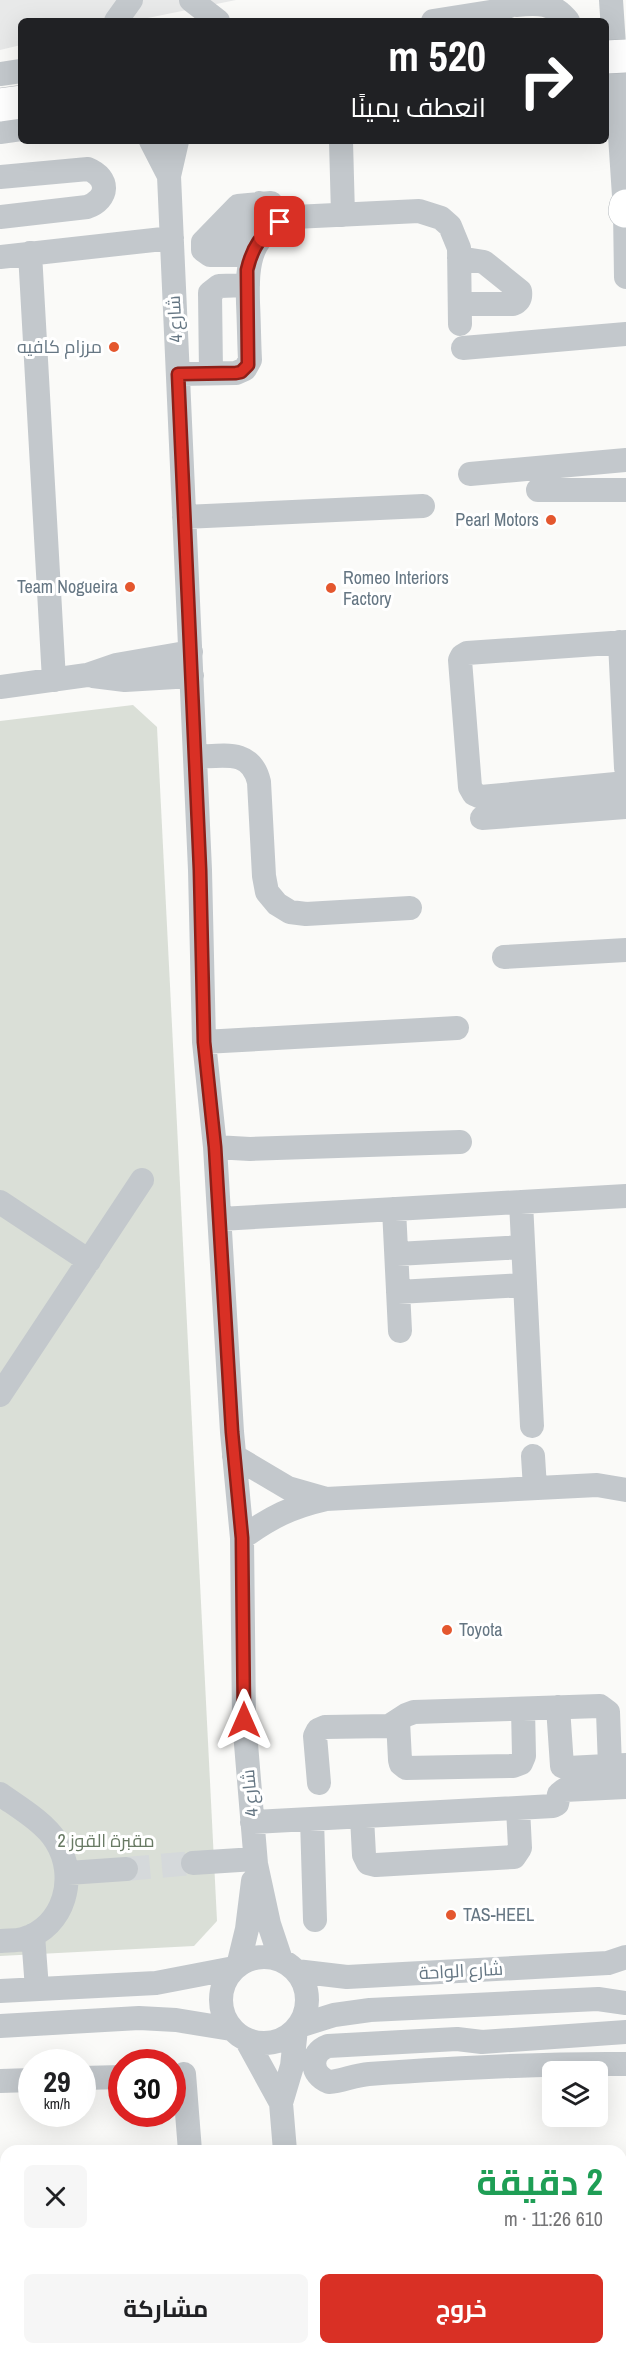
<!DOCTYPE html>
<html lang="ar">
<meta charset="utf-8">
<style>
body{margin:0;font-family:"Archivo Narrow",Cairo,sans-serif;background:#f6f6f6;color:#202124;direction:rtl;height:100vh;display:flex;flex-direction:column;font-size:22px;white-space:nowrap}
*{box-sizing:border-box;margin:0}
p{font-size:20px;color:#757577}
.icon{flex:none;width:33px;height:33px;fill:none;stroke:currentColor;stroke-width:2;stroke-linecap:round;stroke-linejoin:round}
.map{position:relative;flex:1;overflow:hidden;direction:ltr}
.details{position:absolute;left:0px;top:2145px;width:627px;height:210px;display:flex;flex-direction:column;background:#fff;border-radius:18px 18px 0 0;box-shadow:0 6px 24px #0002;direction:rtl}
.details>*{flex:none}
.hud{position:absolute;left:18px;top:18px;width:591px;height:126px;border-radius:9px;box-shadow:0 6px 24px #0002;direction:rtl;background:#202124;color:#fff;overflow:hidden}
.buttons{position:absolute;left:542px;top:2061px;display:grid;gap:12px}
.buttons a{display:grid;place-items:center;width:66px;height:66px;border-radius:9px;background:#fff;box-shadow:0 6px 24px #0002;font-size:30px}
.speed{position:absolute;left:18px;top:2049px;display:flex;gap:12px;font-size:30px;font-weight:700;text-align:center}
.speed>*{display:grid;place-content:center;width:78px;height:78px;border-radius:50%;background:#fff;box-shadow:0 6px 24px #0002;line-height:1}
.speed small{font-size:15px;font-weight:400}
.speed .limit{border:9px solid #d22;background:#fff;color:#111}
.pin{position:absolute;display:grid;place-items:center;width:51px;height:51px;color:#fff;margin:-26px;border-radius:12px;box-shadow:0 3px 9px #0006}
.me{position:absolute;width:66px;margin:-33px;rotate:0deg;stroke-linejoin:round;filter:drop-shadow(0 0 4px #0008)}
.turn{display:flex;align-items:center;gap:21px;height:126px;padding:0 24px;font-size:27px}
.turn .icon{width:78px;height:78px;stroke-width:2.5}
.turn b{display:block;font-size:42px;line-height:51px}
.round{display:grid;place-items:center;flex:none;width:63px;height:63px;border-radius:9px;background:#f6f6f6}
.overview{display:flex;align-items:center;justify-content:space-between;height:102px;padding:0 24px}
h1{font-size:36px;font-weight:700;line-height:45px;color:#1e9e55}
.cta{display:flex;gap:12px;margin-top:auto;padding:12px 24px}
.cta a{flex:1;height:69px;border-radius:9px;background:#d93025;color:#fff;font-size:24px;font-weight:700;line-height:69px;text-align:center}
.cta a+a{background:#f6f6f6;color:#202124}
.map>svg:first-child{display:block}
.built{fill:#e8e9e9}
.green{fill:#dadfd7}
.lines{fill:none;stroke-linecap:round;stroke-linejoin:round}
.minor-tunnel{stroke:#d5d9db;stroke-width:24;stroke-dasharray:24 12;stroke-linecap:butt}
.highway-casing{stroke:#b4b9bd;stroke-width:34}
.minor{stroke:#c3c8cc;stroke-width:24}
.highway{stroke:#fff;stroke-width:33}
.highway-bridge-casing{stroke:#b4b9bd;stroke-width:34;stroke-linecap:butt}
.highway-bridge{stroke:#fff;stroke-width:33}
.route-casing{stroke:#8d1f18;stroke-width:15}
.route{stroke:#d93025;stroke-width:10}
.poi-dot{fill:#e4572e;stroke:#fff;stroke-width:2}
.labels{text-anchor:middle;stroke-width:6;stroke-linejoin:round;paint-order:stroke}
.street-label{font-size:18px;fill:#657683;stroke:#fff}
.poi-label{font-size:18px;fill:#657683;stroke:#fff;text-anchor:end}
.park-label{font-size:18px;fill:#687a64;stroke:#fff}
</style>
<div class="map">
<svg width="626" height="2355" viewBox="0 0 626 2355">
<rect width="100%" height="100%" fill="#fafaf8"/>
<path class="built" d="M 0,0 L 236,0 L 133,21 L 21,21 L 21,45 L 0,50 Z"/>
<path class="green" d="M 133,705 L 157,727 L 217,1921 L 194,1946 L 0,1956 L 0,721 Z"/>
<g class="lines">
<path class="minor-tunnel" d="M 126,1869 L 193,1863"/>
<g class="highway-casing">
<path id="highway" d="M 0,105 L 21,102
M 625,211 L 626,206"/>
</g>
<path class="minor" d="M 191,0 L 218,21
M 611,0 L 625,211 L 626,277
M 516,5 C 538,3 553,2 568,21
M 116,21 L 131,0
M 433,21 L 497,11 L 524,0
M 0,74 L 21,71
M 0,132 L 21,129
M 151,141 L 169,176
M 177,141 L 169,176 L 200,870 L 204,1042 L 215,1147 L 232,1432 L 242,1538 L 244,1720 L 256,1864 L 269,1924 L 281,1960
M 341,141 L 343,215
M 0,177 L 88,169 C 110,178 109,199 87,207 L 0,217
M 30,253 L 54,680
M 220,254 L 260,203
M 251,255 L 210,255 L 203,250 L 203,242 L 238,206 L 271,203
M 0,257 L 172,238
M 459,258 L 484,262 L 520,291 C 521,298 520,301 513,304 L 460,304
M 463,348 L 626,334
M 211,373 L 210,293 L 219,286 L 248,285
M 178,374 L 236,373 L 245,369 L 250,360 C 249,341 249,322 248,303 C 247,261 249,233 294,217 L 419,211 L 441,218 L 450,226 L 459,248 L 460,324
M 470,474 L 626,460
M 538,490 L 626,490
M 184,517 L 423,506
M 620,642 L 626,768
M 626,642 L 467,653 L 462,656 L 460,660 L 470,787 L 474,794 L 481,797 L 626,783
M 93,676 L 125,680 L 192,676
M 0,687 L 87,675 L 116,665 L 191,652
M 195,757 C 223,756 251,748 259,782 L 264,876 L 267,892 L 277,904 L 290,912 L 306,914 L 410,908
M 482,818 L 626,807
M 504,957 L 626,950
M 204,1042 L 457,1028
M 215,1147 L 250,1149 L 460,1142
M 0,1202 L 89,1261
M 521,1202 L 532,1426
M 394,1209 L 400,1331
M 220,1219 L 626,1196
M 397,1254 L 523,1247
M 398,1292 L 524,1285
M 0,1395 L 142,1180
M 234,1456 L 288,1488 L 323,1498
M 533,1456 L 535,1488
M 242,1538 C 271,1517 291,1507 326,1499 L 597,1485 L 626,1490
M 558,1707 L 562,1766 L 568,1768 L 626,1765
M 398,1721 L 400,1760 L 401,1764 L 406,1768 L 513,1766 L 521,1763 L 524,1756 L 523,1709
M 319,1783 L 315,1736 L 318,1730 L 325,1727 L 389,1726 L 406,1715 L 414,1712 L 600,1706 L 608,1712 L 610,1766
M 0,1794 C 18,1807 44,1822 56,1841 C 78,1876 65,1927 23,1939 C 16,1941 7,1940 0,1941
M 362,1817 L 364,1855 L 368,1863 L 376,1865 L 514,1857 L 520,1848 L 518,1808
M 312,1819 L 315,1920
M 252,1822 L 553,1806 L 557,1804 L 559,1794 L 564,1790 L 626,1787
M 193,1863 L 255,1859
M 68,1873 L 126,1869
M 33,1935 L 37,1989
M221 2000a43 43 0 1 1 86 0a43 43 0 1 1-86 0Z
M 238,1966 L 247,1929 L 253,1881
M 296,1971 L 347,1977 L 608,1963 L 626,1957
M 0,1991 L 156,1983 L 234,1968
M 0,2026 L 139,2018 L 176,2020 L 231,2029
M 299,2026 L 334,2015 L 370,2010 L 598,1999 L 626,2003
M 626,2032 L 482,2042 L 457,2039 L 328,2046 C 309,2053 310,2075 329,2082 C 342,2081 355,2075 369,2074 C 455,2068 540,2063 626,2064
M 247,2041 L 281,2103 L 285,2151
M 184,2074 L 190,2151
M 82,2078 L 122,2077
M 0,2081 L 32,2080
M 281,2103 L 292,2066 L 296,2029
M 0,2267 L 6,2266
M 106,2349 L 106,2355
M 203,2349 L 204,2355
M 296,2349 L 296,2355"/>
<use href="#highway" class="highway"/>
<g class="highway-bridge-casing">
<path id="highway-bridge" d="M 606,57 L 626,56"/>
</g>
<use href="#highway-bridge" class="highway-bridge"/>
</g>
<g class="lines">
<g class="route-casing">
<path id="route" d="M 244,1720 L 242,1538 L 232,1432 L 215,1147 L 204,1042 L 200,870 L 178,374 L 236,373 L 241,372 L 248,365 L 247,270 C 252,248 261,234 280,222"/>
</g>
<use href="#route" class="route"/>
</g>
<g class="poi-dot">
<circle cx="114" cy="347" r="6"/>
<circle cx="551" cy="520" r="6"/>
<circle cx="130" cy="587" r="6"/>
<circle cx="331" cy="588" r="6"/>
<circle cx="447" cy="1630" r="6"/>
<circle cx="451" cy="1915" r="6"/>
</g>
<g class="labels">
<g class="street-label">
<text transform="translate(175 319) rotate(-93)" y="6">شارع 4</text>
<text transform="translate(250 1793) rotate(-95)" y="6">شارع 4</text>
<text transform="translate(461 1971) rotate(-3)" y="6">شارع الواحة</text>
</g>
<g class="poi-label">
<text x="102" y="353">مرزام كافيه</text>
<text x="539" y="526">Pearl Motors</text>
<text x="343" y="584" text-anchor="start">Romeo Interiors<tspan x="343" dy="21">Factory</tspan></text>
<text x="118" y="593">Team Nogueira</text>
<text x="459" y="1636" text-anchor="start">Toyota</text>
<text x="463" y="1921" text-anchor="start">TAS-HEEL</text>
</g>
<g class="park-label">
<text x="106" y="1847">مقبرة القوز 2</text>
</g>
</g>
</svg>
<div class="buttons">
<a><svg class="icon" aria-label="layers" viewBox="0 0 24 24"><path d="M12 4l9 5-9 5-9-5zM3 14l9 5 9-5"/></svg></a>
</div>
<div class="speed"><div>29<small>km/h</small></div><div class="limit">30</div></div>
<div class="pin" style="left:280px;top:222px;background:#d93025"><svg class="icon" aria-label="arrive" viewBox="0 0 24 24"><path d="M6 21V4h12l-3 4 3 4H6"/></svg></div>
<svg class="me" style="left:244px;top:1720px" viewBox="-20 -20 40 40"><path d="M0-17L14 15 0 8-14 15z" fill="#d93025" stroke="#fff" stroke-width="4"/></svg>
<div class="hud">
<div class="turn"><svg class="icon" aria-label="right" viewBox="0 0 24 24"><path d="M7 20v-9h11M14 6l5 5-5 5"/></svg><div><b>520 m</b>انعطف يمينًا</div></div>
</div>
<section class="details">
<div class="overview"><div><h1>2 دقيقة</h1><p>610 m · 11:26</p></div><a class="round"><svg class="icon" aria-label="close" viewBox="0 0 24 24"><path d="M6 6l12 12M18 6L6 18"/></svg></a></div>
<div class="cta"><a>خروج</a><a>مشاركة</a></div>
</section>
</div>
